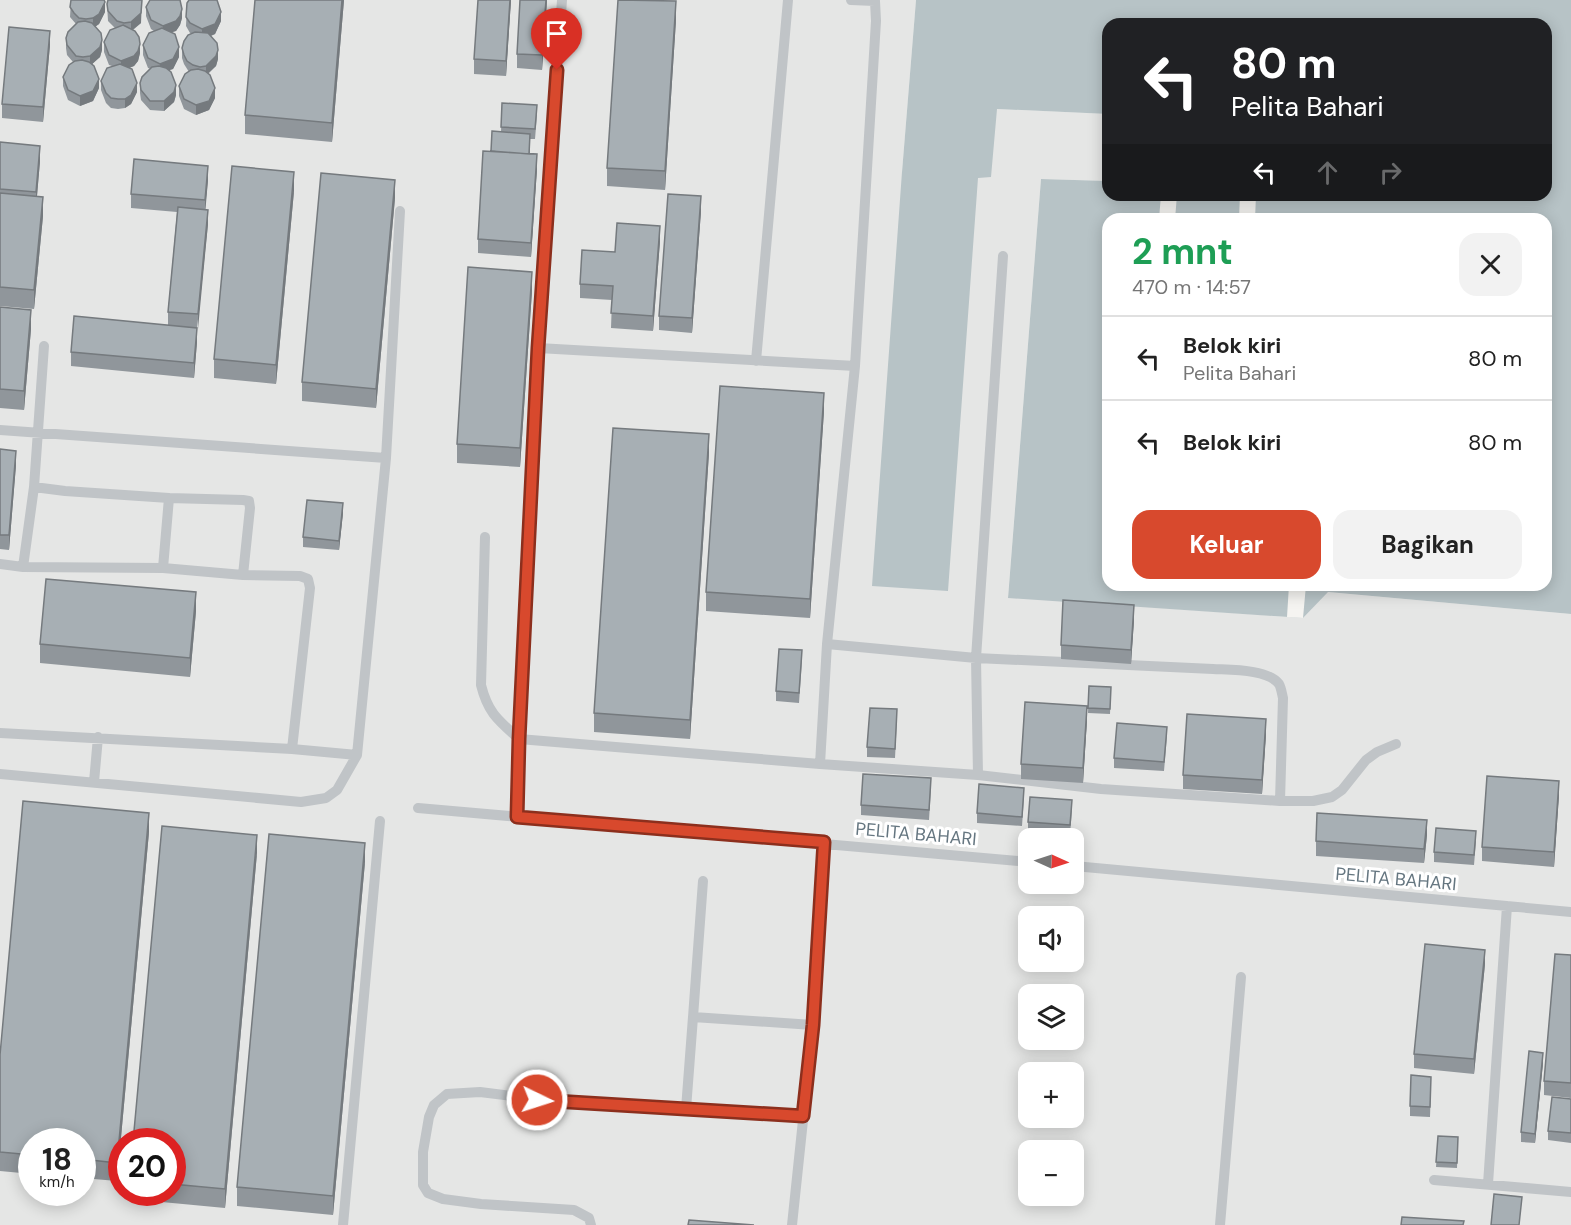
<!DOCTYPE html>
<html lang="id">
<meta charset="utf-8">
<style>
body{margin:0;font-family:"DM Sans",sans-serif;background:#f2f2f2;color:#222;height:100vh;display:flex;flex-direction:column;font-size:22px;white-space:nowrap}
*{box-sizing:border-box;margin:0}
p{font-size:20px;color:#767676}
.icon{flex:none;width:33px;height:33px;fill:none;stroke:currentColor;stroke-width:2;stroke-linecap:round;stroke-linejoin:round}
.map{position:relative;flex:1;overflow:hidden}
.details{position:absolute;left:1102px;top:213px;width:450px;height:378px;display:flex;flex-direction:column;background:#fff;border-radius:18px;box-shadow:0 3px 15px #0003}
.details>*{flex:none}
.banner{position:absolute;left:1102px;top:18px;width:450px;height:183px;border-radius:18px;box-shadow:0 3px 15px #0003;background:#202124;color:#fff;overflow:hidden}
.needle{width:39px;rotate:93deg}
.buttons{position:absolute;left:1018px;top:828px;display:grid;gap:12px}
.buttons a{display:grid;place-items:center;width:66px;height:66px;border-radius:12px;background:#fff;box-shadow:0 3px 15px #0003;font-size:30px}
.speed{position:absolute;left:18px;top:1128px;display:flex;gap:12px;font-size:30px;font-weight:700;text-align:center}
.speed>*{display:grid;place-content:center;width:78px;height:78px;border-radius:50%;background:#fff;box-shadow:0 3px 15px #0003;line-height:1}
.speed small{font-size:15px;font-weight:400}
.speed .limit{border:9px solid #d22;background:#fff;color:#111}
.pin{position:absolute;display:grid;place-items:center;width:51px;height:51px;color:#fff;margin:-62px -26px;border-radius:50% 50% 50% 0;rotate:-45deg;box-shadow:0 0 6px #0007}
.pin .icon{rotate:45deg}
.me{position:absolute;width:66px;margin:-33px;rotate:94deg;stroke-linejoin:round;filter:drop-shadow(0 0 4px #0008)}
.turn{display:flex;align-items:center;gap:21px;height:126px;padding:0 30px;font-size:27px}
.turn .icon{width:78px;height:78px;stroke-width:2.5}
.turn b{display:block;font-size:42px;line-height:51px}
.lanes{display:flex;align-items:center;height:57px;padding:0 30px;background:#0003;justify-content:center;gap:30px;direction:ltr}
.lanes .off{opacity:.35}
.round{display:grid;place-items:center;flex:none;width:63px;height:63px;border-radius:18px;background:#f2f2f2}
.overview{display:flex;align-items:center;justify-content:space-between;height:102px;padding:0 30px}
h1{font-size:36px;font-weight:700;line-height:45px;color:#1e9e55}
.primary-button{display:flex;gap:12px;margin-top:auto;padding:12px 30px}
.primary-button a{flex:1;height:69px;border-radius:18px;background:#d8492d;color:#fff;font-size:24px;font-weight:700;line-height:69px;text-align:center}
.primary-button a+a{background:#f2f2f2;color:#222}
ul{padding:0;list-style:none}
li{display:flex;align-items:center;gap:18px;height:84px;padding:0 30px;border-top:2px solid #e0e0e0}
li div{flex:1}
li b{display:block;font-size:22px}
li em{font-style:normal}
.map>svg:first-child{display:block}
.built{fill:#e5e6e5;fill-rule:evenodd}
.water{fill:#b7c3c6;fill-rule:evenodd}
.pier{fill:#f5f4f1}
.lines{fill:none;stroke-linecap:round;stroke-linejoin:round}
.service{stroke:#c0c4c7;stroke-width:10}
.wall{fill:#90969b}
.shaded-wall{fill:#757a7e}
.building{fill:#a7afb4;stroke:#757a7e;stroke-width:1.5}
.route-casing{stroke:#8c2f1d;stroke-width:15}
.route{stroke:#d8492d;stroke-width:10}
.labels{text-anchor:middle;stroke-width:6;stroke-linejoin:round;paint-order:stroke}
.street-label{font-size:18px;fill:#657680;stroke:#fff}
</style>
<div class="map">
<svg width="1571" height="1225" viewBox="0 0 1571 1225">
<rect width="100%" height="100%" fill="#f5f4f1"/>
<path class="built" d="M 0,0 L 916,0 L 902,172 L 997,109 L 1108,114 L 1108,181 L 1041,179 L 1008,597 L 1303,618 L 1327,592 L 1571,614 L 1571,1225 L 0,1225 ZM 1029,838 L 1074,838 L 1074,884 L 1029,884 ZM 1029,916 L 1074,916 L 1074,962 L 1029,962 ZM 1029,994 L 1074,994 L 1074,1040 L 1029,1040 ZM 1029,1072 L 1074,1072 L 1074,1118 L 1029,1118 ZM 32,1142 L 82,1142 L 82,1192 L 32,1192 ZM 122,1142 L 172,1142 L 172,1192 L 122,1192 ZM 1029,1150 L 1074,1150 L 1074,1196 L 1029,1196 Z"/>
<path class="water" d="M 916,0 L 1571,0 L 1571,614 L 1328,592 L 1303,618 L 1008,598 L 1041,179 L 1108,181 L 1108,195 L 1546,195 L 1546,24 L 1108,24 L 1108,114 L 997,109 L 991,177 L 978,178 L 948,591 L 872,586 L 902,172 ZM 1108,219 L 1546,219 L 1546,585 L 1108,585 Z"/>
<path class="pier" d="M 1161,195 L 1177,195 L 1175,219 L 1159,219 Z
M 1240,195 L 1256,195 L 1255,219 L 1239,219 Z
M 1289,585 L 1306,585 L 1303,618 L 1287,617 Z"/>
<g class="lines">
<path class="service" d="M 538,348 L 855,366
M 756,361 L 788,0
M 0,430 L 386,458 L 357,755 L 337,790 L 326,798 L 301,802 L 0,774
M 386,458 L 400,211
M 485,537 L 481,685 C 488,713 498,720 519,739 L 820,764 L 827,644 L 855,366 L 876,21 L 875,1 L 851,0
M 0,564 L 23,567 L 34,487 L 44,346
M 23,567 L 163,568 L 169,498 L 65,491 L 34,487
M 163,568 L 243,575 L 250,508 L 249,501 L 243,500 L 169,498
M 243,575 L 300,576 L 308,579 L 310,588 L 292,749
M 827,644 L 976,658 L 1213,669 C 1230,670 1268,669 1279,684 C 1281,687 1282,694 1283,698 L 1280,801
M 0,733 L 292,749 L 357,755
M 820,764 L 978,775 L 1101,789 L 1280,801 L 1313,801 L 1332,797 L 1342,790 L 1366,760 L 1377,752 L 1396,744
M 978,775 L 976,658 L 1003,256
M 94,782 L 98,737
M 418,808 L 1029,862
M 517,817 C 522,544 543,272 562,0
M 1074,866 L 1571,912
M 693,1017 L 703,881
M 686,1109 L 693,1017 L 813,1025
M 1434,1180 L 1571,1192
M 1488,1184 L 1507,906
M 343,1225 L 380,821
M 591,1225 L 589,1218 L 574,1210 L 481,1204 L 443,1199 L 428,1193 L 423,1185 L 423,1152 L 429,1117 L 434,1105 L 447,1094 L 480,1092 L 536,1099 L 803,1116
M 792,1225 L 813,1025 L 824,842
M 1220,1225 L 1241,977"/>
</g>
<path class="wall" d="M 71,0 L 105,12 L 99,24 L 95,27 L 102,50 L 100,57 L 92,64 L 99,88 L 93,101 L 80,106 L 68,100 L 63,86 L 63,77 L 73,62 L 67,55 L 66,48 L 66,38 L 76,24 L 70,17 Z
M 255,0 L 344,0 L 332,142 L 245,134 L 245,115 Z
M 511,0 L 506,76 L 474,74 L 474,59 Z
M 520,0 L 547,0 L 542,70 L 517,68 L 517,54 Z
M 187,3 L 221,21 L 215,34 L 211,36 L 218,59 L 216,66 L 208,74 L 215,98 L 209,110 L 196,115 L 184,109 L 179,96 L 179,86 L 189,72 L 184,64 L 182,58 L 182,48 L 192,33 L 190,33 L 186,26 Z
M 107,4 L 141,23 L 133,30 L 140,53 L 138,61 L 134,66 L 129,68 L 137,92 L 131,104 L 125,108 L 118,109 L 111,108 L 106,103 L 101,90 L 101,81 L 112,66 L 109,65 L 104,52 L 104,42 L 115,28 L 108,21 Z
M 146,7 L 182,18 L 180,25 L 176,31 L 171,32 L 179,57 L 173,69 L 169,70 L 176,95 L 174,102 L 164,111 L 150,110 L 141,100 L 140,93 L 140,83 L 151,69 L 148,68 L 143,55 L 143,45 L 154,31 L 151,29 L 146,16 Z
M 676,20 L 665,190 L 607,186 L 607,168 Z
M 50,45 L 43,122 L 2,118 L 2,104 Z
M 502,103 L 537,115 L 535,139 L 530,139 L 530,154 L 537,169 L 531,257 L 478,253 L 478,239 L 491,151 L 501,132 Z
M 0,142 L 40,161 L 37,196 L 43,216 L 34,309 L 0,306 Z
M 208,180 L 205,209 L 208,224 L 197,329 L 197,342 L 194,378 L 71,366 L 71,352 L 168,325 L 168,312 L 177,212 L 131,208 L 131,194 Z
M 294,191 L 276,384 L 214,378 L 214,359 Z
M 395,198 L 376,408 L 302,401 L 302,382 Z
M 701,211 L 692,333 L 659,330 L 659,316 Z
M 660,241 L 653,331 L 611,328 L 612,300 L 580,298 L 580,284 L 615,252 Z
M 532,291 L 520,467 L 457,463 L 457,444 Z
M 0,307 L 31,329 L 24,410 L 0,408 Z
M 824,411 L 810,618 L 706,611 L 706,592 Z
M 0,449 L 16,465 L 9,550 L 0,549 Z
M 709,453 L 690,739 L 594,732 L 594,713 Z
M 343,513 L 339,550 L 303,547 L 303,537 Z
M 196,611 L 190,677 L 40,663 L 40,644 Z
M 1134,620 L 1131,664 L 1061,659 L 1061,645 Z
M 802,660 L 799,703 L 776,701 L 776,691 Z
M 1089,686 L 1111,687 L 1110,714 L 1088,713 Z
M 897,719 L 895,758 L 867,757 L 867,747 Z
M 1087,720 L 1083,783 L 1021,779 L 1021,764 Z
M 1266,734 L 1262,794 L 1183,789 L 1183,775 Z
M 1167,736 L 1164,771 L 1114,768 L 1114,758 Z
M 931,788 L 929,820 L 861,815 L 861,805 Z
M 1559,795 L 1554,867 L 1482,861 L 1482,847 Z
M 1024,797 L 1022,826 L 977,823 L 977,813 Z
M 1072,810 L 1070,835 L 1028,832 L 1028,822 Z
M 149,832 L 117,1181 L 82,1178 L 82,1142 L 32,1142 L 32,1174 L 0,1171 L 0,1055 Z
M 1427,835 L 1424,863 L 1316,856 L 1316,841 Z
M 1476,841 L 1474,865 L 1434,862 L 1434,852 Z
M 257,853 L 225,1208 L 130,1199 L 130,1192 L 172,1192 L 172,1142 Z
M 365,862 L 333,1215 L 237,1206 L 237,1187 Z
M 1571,955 L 1571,1098 L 1544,1095 L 1544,1081 Z
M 1485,964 L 1474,1074 L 1414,1068 L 1414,1054 Z
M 1543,1063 L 1535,1143 L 1521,1142 L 1521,1132 Z
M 1431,1086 L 1430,1117 L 1410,1116 L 1410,1106 Z
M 1571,1099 L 1571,1143 L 1548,1140 L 1548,1131 Z
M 1438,1136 L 1458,1137 L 1457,1168 L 1436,1167 Z"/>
<path class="shaded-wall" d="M 142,0 L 141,23 L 131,31 L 131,22 Z
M 342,0 L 344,0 L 332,142 L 332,123 Z
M 510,0 L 511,0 L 506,76 L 506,61 Z
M 546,0 L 547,0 L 542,70 L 542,55 Z
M 676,1 L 676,20 L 665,190 L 665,171 Z
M 105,2 L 105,12 L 99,24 L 93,28 L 93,18 Z
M 182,9 L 182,18 L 180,25 L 176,31 L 163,35 L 163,26 Z
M 221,12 L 221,21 L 215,34 L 202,39 L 202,29 Z
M 50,31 L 50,45 L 43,122 L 43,107 Z
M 102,40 L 102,50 L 100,57 L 90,66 L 90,56 Z
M 140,44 L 140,53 L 138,61 L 134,66 L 121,71 L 121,61 Z
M 179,47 L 179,57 L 173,69 L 160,73 L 160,64 Z
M 218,50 L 218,59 L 216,66 L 206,75 L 206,66 Z
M 99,79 L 99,88 L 93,101 L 80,106 L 80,96 Z
M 137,83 L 137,92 L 131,104 L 125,108 L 125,99 Z
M 176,85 L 176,95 L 174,102 L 164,111 L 164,101 Z
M 215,88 L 215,98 L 209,110 L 196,115 L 196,105 Z
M 40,146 L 40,161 L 36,207 L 36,192 Z
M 537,154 L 537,169 L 531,257 L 531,243 Z
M 208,166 L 208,180 L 205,215 L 205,200 Z
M 294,172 L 294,191 L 276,384 L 276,365 Z
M 395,180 L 395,198 L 376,408 L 376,389 Z
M 701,196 L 701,211 L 692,333 L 692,318 Z
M 43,197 L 43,216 L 34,309 L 34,290 Z
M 208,210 L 208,224 L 198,329 L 198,314 Z
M 660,226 L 660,241 L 653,331 L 653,316 Z
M 532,272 L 532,291 L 520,467 L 520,448 Z
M 31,310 L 31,329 L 24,410 L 24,391 Z
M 197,328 L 197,342 L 194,378 L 194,363 Z
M 824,393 L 824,411 L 810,618 L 810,599 Z
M 709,434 L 709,453 L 690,739 L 690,720 Z
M 16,451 L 16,465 L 9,550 L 9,535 Z
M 343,503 L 343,513 L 339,550 L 339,541 Z
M 196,592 L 196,611 L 190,677 L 190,658 Z
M 1134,605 L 1134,620 L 1131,664 L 1131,650 Z
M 1087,706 L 1087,720 L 1083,783 L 1083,768 Z
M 1266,719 L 1266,734 L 1262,794 L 1262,780 Z
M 1559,781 L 1559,795 L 1554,867 L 1554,852 Z
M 149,813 L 149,832 L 117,1181 L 117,1163 Z
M 1427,820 L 1427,835 L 1424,863 L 1424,849 Z
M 257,835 L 257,853 L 225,1208 L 225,1189 Z
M 365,843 L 365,862 L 333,1215 L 333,1196 Z
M 1485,950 L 1485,964 L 1474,1074 L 1474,1059 Z
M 1543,1053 L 1543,1063 L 1535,1143 L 1535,1134 Z"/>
<path class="building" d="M 71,0 L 104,0 L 105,2 L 99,14 L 93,18 L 86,19 L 79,18 L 74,13 L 70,7 Z
M 108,0 L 142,0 L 141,13 L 131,22 L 124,23 L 117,21 L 108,11 L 107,4 Z
M 150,0 L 180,0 L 182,9 L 180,16 L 176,21 L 163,26 L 151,20 L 146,7 Z
M 189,0 L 217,0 L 221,12 L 215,24 L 202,29 L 190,23 L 186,17 L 187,3 Z
M 255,0 L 342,0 L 332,123 L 245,115 Z
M 478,0 L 510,0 L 506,61 L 474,59 Z
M 520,0 L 546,0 L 542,55 L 517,54 Z
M 618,0 L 676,1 L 665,171 L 607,168 Z
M 85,21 L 92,23 L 101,33 L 102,40 L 100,47 L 90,56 L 83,57 L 76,56 L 67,45 L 66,38 L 68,32 L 78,22 Z
M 123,25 L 135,31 L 139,37 L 140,44 L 138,51 L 134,56 L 121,61 L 109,55 L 104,42 L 110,30 Z
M 9,27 L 50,31 L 43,107 L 2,104 Z
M 162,28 L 175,34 L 179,47 L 173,59 L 160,64 L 148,58 L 143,45 L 149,33 Z
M 195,32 L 208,33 L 217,43 L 218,50 L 216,56 L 206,66 L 200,67 L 193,65 L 187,61 L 184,55 L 182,48 L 184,41 L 188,35 Z
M 82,60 L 89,62 L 94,66 L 99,79 L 93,91 L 80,96 L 68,90 L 63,77 L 69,65 L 75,61 Z
M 120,64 L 132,69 L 137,83 L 131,95 L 125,99 L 118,99 L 111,98 L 106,93 L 101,81 L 107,68 Z
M 159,66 L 166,68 L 171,72 L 176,85 L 174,92 L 164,101 L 150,101 L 141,90 L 140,83 L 142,77 L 152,67 Z
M 198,69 L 205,71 L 210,75 L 215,88 L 209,101 L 196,105 L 184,99 L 179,86 L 185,74 L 191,70 Z
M 502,103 L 537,105 L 535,129 L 501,127 Z
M 492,131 L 530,134 L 529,154 L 491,151 Z
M 0,142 L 40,146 L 36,192 L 0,189 Z
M 483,151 L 537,154 L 531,243 L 478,239 Z
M 134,159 L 208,166 L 205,200 L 131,194 Z
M 232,166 L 294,172 L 276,365 L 214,359 Z
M 321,173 L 395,180 L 376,389 L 302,382 Z
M 0,193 L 43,197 L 34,290 L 0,287 Z
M 668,194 L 701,196 L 692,318 L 659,316 Z
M 178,207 L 208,210 L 198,314 L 168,312 Z
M 617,223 L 660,226 L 653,316 L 611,313 L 613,286 L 580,284 L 582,250 L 615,252 Z
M 468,267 L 532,272 L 520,448 L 457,444 Z
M 0,307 L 31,310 L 24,391 L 0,389 Z
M 74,316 L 197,328 L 194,363 L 71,352 Z
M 720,386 L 824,393 L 810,599 L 706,592 Z
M 613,428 L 709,434 L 690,720 L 594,713 Z
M 0,449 L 16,451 L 9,535 L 0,535 Z
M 307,500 L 343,503 L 339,541 L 303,537 Z
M 46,579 L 196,592 L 190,658 L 40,644 Z
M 1063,600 L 1134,605 L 1131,650 L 1061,645 Z
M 779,649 L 802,650 L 799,693 L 776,691 Z
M 1089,686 L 1111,687 L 1110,709 L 1088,708 Z
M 1025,702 L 1087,706 L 1083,768 L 1021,764 Z
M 870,708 L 897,709 L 895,749 L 867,747 Z
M 1187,714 L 1266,719 L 1262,780 L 1183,775 Z
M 1117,723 L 1167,727 L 1164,762 L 1114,758 Z
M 863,774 L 931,778 L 929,810 L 861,805 Z
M 1487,776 L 1559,781 L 1554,852 L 1482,847 Z
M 979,784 L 1024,788 L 1022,817 L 977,813 Z
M 1030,797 L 1072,800 L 1070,825 L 1028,822 Z
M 23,801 L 149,813 L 117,1163 L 82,1159 L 82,1142 L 32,1142 L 32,1155 L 0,1152 L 0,1055 Z
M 1317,813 L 1427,820 L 1424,849 L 1316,841 Z
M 162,826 L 257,835 L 225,1189 L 172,1184 L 172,1142 L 133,1142 Z
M 1436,828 L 1476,831 L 1474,855 L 1434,852 Z
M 269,834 L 365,843 L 333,1196 L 237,1187 Z
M 1425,944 L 1485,950 L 1474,1059 L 1414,1054 Z
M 1555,954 L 1571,955 L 1571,1083 L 1544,1081 Z
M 1529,1051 L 1543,1053 L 1535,1134 L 1521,1132 Z
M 1411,1075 L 1431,1077 L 1430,1107 L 1410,1106 Z
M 1552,1097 L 1571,1099 L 1571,1133 L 1548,1131 Z
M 1438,1136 L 1458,1137 L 1457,1163 L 1436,1162 Z
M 1494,1194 L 1522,1197 L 1519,1225 L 1491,1225 Z
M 1402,1217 L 1464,1221 L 1463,1225 L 1401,1225 Z
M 689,1220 L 754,1225 L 688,1225 Z"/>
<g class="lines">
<g class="route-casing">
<path id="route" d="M 537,1100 L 803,1116 L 813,1025 L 824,842 L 517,817 L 519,739 L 538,348 L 557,70"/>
</g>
<use href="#route" class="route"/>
</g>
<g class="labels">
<g class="street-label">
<text transform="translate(916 834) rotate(5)" y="6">PELITA BAHARI</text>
<text transform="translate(1396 879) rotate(5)" y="6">PELITA BAHARI</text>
</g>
</g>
</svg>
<div class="buttons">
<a><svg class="needle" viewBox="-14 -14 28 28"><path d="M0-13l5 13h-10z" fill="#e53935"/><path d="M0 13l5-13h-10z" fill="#767676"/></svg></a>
<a><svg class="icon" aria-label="sound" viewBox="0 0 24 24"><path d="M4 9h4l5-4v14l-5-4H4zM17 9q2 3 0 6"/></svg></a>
<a><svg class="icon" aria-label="layers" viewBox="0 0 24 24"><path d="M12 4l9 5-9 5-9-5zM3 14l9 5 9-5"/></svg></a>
<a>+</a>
<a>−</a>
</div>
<div class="speed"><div>18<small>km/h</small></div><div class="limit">20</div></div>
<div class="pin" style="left:557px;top:70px;background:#d93025"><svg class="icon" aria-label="arrive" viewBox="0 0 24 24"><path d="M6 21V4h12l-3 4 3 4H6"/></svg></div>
<svg class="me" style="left:537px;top:1100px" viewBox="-20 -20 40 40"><circle r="17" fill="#d8492d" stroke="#fff" stroke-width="3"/><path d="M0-11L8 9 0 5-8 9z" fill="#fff"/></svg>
<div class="banner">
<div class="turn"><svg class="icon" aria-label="left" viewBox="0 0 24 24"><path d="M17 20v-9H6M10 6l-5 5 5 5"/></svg><div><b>80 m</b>Pelita Bahari</div></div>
<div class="lanes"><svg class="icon" aria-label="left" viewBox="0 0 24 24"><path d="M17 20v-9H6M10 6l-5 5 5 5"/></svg><svg class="icon off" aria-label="ahead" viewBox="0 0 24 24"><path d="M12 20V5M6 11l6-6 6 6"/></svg><svg class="icon off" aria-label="right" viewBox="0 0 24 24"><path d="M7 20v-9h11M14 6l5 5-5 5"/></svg></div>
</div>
<section class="details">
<div class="overview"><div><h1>2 mnt</h1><p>470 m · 14:57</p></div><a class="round"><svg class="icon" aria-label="close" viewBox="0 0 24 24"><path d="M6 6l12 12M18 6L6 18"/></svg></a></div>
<ul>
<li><svg class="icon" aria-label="left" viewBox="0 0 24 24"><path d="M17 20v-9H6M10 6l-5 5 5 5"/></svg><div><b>Belok kiri</b><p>Pelita Bahari</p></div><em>80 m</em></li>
<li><svg class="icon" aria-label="left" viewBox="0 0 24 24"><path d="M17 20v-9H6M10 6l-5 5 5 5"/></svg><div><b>Belok kiri</b></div><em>80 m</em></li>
</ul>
<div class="primary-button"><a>Keluar</a><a>Bagikan</a></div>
</section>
</div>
